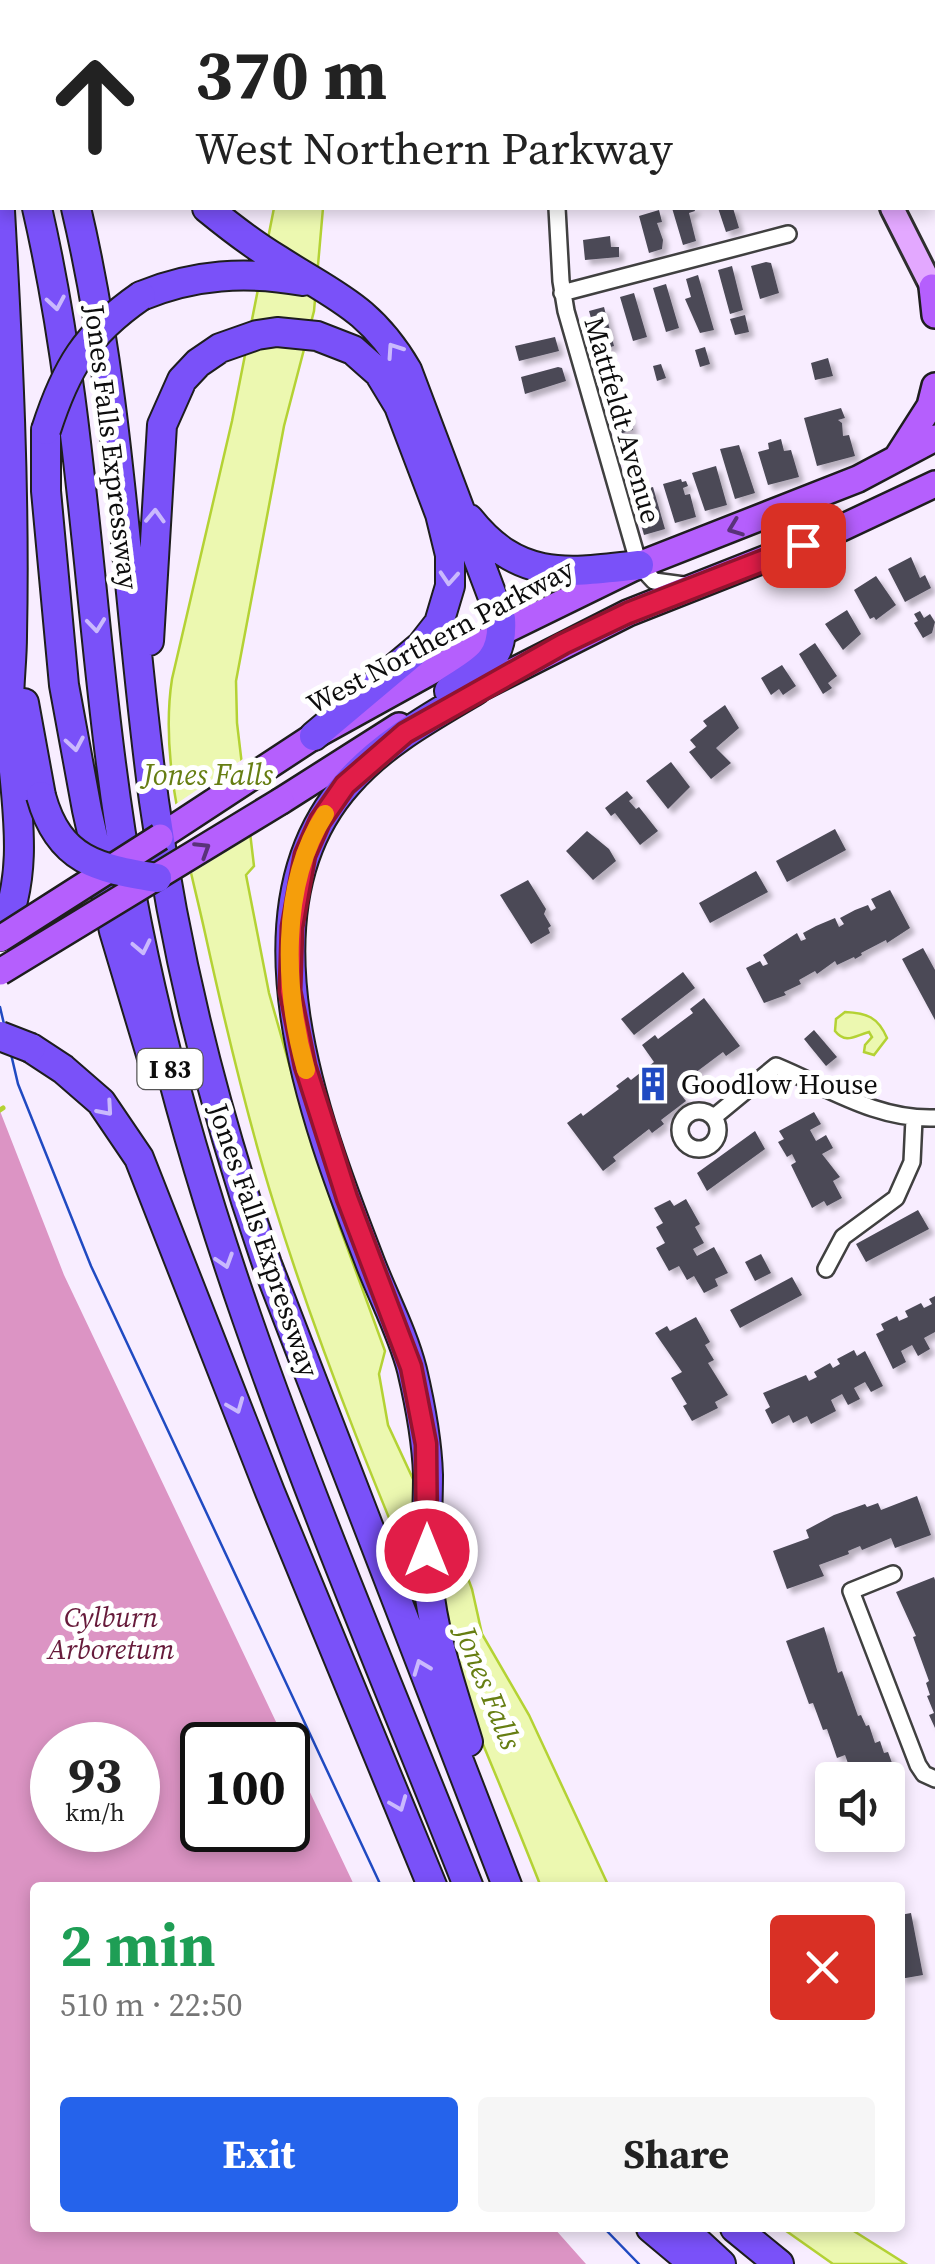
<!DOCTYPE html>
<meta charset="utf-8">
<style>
body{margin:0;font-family:"Source Serif 4",serif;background:#f6f6f6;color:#222;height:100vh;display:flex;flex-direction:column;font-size:38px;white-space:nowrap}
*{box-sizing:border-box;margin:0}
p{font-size:32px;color:#767676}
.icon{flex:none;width:55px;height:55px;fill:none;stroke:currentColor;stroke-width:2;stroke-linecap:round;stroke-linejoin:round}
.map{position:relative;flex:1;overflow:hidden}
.panel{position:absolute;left:30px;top:1882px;width:875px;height:350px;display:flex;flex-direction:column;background:#fff;border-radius:10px;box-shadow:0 5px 15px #0003}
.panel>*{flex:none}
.top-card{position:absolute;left:0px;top:0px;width:935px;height:210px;box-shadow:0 5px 15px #0003;background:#fff;color:#222;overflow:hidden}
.buttons{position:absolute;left:815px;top:1762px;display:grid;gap:20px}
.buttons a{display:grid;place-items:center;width:90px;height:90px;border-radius:10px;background:#fff;box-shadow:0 5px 15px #0003;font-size:50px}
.speed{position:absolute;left:30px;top:1722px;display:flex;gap:20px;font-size:50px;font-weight:700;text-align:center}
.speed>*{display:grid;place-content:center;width:130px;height:130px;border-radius:50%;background:#fff;box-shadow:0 5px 15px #0003;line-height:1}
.speed small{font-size:25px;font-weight:400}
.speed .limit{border:5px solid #111;border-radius:15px;background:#fff;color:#111}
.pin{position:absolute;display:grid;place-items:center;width:85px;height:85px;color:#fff;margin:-42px;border-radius:20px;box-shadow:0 5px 15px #0006}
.me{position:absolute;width:110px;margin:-55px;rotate:0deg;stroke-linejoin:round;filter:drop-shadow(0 0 8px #0008)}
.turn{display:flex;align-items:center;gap:35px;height:210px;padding:0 30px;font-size:45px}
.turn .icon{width:130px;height:130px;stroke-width:2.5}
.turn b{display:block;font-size:70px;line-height:85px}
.round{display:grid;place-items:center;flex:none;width:105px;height:105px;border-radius:10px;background:#f6f6f6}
.headline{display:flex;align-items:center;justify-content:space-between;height:170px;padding:0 30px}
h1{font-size:60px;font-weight:700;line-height:75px;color:#1e9e55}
.action{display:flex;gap:20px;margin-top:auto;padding:20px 30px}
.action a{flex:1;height:115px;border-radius:10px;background:#2563eb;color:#fff;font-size:40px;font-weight:700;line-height:115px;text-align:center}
.action a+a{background:#f6f6f6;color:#222}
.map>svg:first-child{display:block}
.green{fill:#ebb5dc}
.forest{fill:#dc94c4;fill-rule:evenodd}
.water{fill:#ecf8b0;stroke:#b4d234;stroke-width:2.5}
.pier{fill:#f8edff}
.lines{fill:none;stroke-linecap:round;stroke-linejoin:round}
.stream{stroke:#b4d234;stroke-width:5}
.building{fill:#4b4956;filter:url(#shadow)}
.street-casing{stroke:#404040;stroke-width:20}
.secondary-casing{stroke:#2f2f2f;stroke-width:28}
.primary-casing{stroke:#1e1e1e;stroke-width:30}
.highway-casing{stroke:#1e1e1e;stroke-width:32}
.street{stroke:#fff;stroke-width:15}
.secondary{stroke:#e3a8ff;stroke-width:22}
.primary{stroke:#b55ffd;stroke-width:25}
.highway{stroke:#7a51f9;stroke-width:28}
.tram{stroke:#204ac2;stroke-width:2.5}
.primary-bridge-casing{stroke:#1e1e1e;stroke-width:30;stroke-linecap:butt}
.highway-bridge-casing{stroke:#1e1e1e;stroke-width:32;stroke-linecap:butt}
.primary-bridge{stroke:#b55ffd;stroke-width:25}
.highway-bridge{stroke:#7a51f9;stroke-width:28}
.oneway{stroke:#cab9fd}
.oneway2{stroke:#593279}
.route-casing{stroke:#92132f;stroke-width:25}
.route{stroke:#e11d48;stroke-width:18}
.slow{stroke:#f59e0b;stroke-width:18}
.labels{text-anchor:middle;stroke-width:10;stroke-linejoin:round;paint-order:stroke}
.shield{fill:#fff;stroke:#565656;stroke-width:2.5}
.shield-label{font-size:25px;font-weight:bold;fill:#0d0d0d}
.street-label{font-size:28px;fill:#0d0d0d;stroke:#fff}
.poi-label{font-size:28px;fill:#0d0d0d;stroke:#fff;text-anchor:start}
.park-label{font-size:28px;font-style:italic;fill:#671b3b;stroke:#fff}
.water-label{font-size:30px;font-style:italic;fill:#667e12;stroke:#fff}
</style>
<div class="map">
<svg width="935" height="2264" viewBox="0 0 935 2264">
<defs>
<filter id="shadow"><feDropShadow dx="5" dy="5" stdDeviation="2.5" flood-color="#0004"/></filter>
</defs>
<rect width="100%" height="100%" fill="#f8edff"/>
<path class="green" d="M 356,0 L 532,0 L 533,2 L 356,2 Z"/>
<path class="forest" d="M 0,1111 L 64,1275 L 287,1745 L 202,1745 L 202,1830 L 288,1830 L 288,1746 L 355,1887 L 35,1888 L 35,2228 L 554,2228 L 586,2264 L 0,2264 ZM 52,1745 L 138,1745 L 138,1830 L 52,1830 Z"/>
<path class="water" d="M 274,208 L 323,208 L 314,311 L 284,426 L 236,681 L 237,723 L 254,866 L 246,875 L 269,993 L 299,1099 L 339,1225 L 385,1351 L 379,1374 L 388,1425 L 439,1535 L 460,1557 L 472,1589 L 482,1634 L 529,1715 L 609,1887 L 541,1887 C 452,1660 346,1437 274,1204 C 246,1114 225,1024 205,933 C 187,851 159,763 172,679 L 232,421 Z
M 845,1012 C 867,1013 878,1017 887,1038 L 874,1055 L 864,1052 L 865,1045 L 872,1037 L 869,1032 C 856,1035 846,1045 835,1031 L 836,1019 Z
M 782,2228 L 849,2228 L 906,2264 L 833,2264 Z"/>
<path class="pier" d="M 246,757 L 255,834 L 187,876 L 173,806 Z"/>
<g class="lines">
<path class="stream" d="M 0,1110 L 3,1108"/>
</g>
<path class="building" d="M 672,208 L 694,208 L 695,211 L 689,213 L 696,241 L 683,245 Z
M 718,208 L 733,208 L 739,228 L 726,232 Z
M 659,210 L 662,222 L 657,223 L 663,240 L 662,249 L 649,253 L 639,216 Z
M 610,236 L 611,247 L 619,247 L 619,257 L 585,260 L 583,240 Z
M 766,262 L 771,263 L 779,293 L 760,299 L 751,266 Z
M 732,266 L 743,310 L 730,314 L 718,270 Z
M 698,275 L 714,330 L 700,333 L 685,299 L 691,297 L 686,279 Z
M 666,284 L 679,328 L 666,332 L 653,288 Z
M 634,293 L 647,337 L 633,341 L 620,297 Z
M 604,307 L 614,346 L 600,350 L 589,311 Z
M 745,315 L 749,332 L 735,335 L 730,319 Z
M 555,337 L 559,351 L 519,361 L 515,346 Z
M 705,347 L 710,364 L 700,367 L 695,350 Z
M 828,358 L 833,376 L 815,380 L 811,363 Z
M 661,364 L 666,378 L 657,381 L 653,366 Z
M 558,367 L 562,368 L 566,381 L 525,394 L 521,377 Z
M 841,408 L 845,418 L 838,420 L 842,423 L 843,436 L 849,435 L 855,456 L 817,466 L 804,418 Z
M 628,412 L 633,430 L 616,435 L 610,417 Z
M 781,439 L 784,451 L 791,450 L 799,477 L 768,485 L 758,452 L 769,449 L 768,443 Z
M 739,445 L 755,493 L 735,499 L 720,449 Z
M 716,466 L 727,505 L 705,511 L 692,473 Z
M 681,479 L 682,482 L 686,481 L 688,486 L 683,488 L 685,495 L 690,494 L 696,517 L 675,523 L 663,484 Z
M 653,487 L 665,529 L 644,535 L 632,493 Z
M 911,557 L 920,578 L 925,575 L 931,588 L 905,602 L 888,569 Z
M 876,576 L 896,605 L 876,620 L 874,617 L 870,619 L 854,590 Z
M 847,610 L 861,634 L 843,650 L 825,624 Z
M 920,611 L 924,618 L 930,614 L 935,622 L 932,633 L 923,638 L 914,623 L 918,621 L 914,614 Z
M 815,643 L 837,676 L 828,683 L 832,688 L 823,694 L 799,654 Z
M 782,665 L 796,686 L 783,695 L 779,689 L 771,695 L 761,678 Z
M 725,705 L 739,728 L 716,748 L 731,763 L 711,779 L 689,752 L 696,747 L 690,740 L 707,726 L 703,721 Z
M 671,762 L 690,787 L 668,809 L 646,781 Z
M 627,791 L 633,798 L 629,801 L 636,809 L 639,807 L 658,831 L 640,845 L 615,813 L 611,816 L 605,808 Z
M 835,829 L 846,850 L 787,882 L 776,861 Z
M 587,831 L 609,849 L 616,861 L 593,880 L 566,851 Z
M 756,871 L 768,892 L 710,923 L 699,903 Z
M 528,880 L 546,909 L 544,914 L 551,926 L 548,928 L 550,933 L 531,944 L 500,895 Z
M 890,890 L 910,928 L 887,943 L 886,940 L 861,953 L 862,955 L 855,959 L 854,957 L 837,965 L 835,961 L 817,974 L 815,971 L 799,980 L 801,984 L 784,992 L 786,995 L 764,1003 L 746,968 L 760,961 L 763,966 L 768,964 L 763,955 L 797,933 L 801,941 L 806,939 L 803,933 L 816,926 L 835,918 L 839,927 L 844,924 L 840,918 L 855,910 L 868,905 L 871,911 L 876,908 L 871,899 Z
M 923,948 L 935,970 L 935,1020 L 902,959 Z
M 683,972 L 695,988 L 634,1035 L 621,1019 Z
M 704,998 L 740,1046 L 726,1056 L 723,1052 L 687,1079 L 691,1083 L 679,1092 L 686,1101 L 661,1120 L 664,1124 L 652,1133 L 649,1129 L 613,1157 L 616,1161 L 603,1171 L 567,1123 L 581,1113 L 583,1116 L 619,1089 L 616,1086 L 628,1077 L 631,1080 L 654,1062 L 642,1045 L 655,1035 L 658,1039 L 693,1013 L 690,1009 Z
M 814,1030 L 837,1057 L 826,1066 L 804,1039 Z
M 814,1112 L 821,1124 L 810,1130 L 816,1141 L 826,1135 L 833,1148 L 822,1154 L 840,1177 L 833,1181 L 842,1198 L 827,1206 L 824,1201 L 812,1208 L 791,1165 L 796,1162 L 792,1154 L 787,1157 L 778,1142 L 784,1139 L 779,1131 Z
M 755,1131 L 765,1149 L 707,1191 L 697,1173 Z
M 686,1199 L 700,1224 L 695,1227 L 704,1243 L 693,1249 L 697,1256 L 714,1247 L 728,1273 L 715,1279 L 718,1286 L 704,1293 L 694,1276 L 687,1280 L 679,1266 L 669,1271 L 656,1248 L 665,1243 L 656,1227 L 663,1223 L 654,1208 L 670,1200 L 674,1206 Z
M 918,1210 L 929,1229 L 866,1262 L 856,1244 Z
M 761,1254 L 771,1273 L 755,1281 L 745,1262 Z
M 792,1277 L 802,1295 L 740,1328 L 730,1310 Z
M 935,1296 L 935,1332 L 924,1338 L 930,1349 L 918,1356 L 912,1345 L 901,1351 L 906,1362 L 893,1369 L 876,1334 L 884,1330 L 881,1324 L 897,1316 L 899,1321 L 908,1317 L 905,1311 L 921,1303 L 924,1308 L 932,1304 L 929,1299 Z
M 696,1317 L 710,1342 L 705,1345 L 714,1360 L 708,1363 L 728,1395 L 715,1402 L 718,1408 L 692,1421 L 683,1406 L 687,1404 L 671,1378 L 682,1372 L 655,1333 L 667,1326 L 670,1331 Z
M 854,1350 L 857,1356 L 865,1351 L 883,1386 L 871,1392 L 865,1382 L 854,1388 L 860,1399 L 848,1405 L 842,1394 L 831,1400 L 836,1411 L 811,1424 L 807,1416 L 793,1423 L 789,1415 L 772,1424 L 765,1410 L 770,1407 L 763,1393 L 806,1375 L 809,1381 L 817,1377 L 814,1372 L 830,1363 L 833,1368 L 840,1364 L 837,1359 Z
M 917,1496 L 931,1535 L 895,1548 L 891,1538 L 862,1550 L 860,1546 L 848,1551 L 849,1554 L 819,1565 L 824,1576 L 787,1589 L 773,1551 L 809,1538 L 806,1530 L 834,1515 L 865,1504 L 867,1507 L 878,1503 L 881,1510 Z
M 934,1577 L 935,1580 L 935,1728 L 929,1715 L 934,1713 L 927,1696 L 930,1695 L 926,1683 L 929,1681 L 913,1637 L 916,1636 L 896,1592 Z
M 824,1627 L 838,1673 L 842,1671 L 858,1716 L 861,1715 L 866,1726 L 869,1725 L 875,1743 L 880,1741 L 884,1753 L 888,1752 L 895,1771 L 870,1780 L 854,1780 L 845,1755 L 837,1758 L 827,1729 L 823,1730 L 813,1703 L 809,1704 L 786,1641 Z
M 911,1913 L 923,1975 L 900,1979 L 900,1915 Z"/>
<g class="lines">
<g class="street-casing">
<path id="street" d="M 104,0 L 105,2
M 544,0 L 544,2
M 557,208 L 561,281 L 566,311 L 639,565 L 654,581 L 684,585
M 562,293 L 788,234
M680 1130a19 19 0 1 1 38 0a19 19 0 1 1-38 0Z
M 714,1117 L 776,1066 C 829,1088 877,1120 935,1118
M 826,1269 L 843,1237 L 896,1198 L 912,1162 L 914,1119
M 893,1574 L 851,1591 L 918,1765 L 924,1774 L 935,1779"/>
</g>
<g class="secondary-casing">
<path id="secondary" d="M 783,0 L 784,2
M 892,208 L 935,293"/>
</g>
<g class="primary-casing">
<path id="primary" d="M 932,287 L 935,315
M 898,456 L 930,406 L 935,386
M 458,699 L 628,613 L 833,532 L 935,484
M 281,801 L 399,726
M 160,837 L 314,736 L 502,632 L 639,565 L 858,479 L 935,438"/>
</g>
<g class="highway-casing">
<path id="highway" d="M 26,0 L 26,2
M 65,0 L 65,2
M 0,50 L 2,59
M 37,208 C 89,433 89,666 131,893 C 195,1240 340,1562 469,1888
M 76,208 C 122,402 127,604 154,801 C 176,959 215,1114 267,1264 L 508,1888
M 207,208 C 229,226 252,244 277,259 C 334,296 370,307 407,370 L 501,619 C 504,662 481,670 449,691
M 0,211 C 8,352 15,495 12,636 C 12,659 9,681 9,704 C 10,780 36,865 0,936
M 141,296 C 194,274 246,271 303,281
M 46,430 L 46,491 L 64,685 L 87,810 L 114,931 L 152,1058
M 469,519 C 519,582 568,573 639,565
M 149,641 L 162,425 L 182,380 L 198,363 L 220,348 L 257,335 L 277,332 L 317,336 L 353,350 L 379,373 L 399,406 L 440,514 L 450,555 L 450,586 L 439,623 L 421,646 L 314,736
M 24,703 L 41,796
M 31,1048 L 63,1069 L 101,1102 L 139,1158 L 270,1492 L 433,1888
M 468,1742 C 452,1689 433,1636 428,1581 C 425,1545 428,1510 428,1475 C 427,1440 420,1404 412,1370 C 402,1331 382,1295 368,1257 C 315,1120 234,910 348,783 C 384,742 431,717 476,690
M 651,2228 L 694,2264
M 682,2228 L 721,2264
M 735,2228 L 779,2264"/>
</g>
<use href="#street" class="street"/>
<use href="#secondary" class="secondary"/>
<use href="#primary" class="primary"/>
<use href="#highway" class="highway"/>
<path class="tram" d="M 0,1007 L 18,1084 L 91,1266 L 382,1888
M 604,2228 L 639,2264"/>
<g class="primary-bridge-casing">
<path id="primary-bridge" d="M 0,939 L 160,837
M 0,972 L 281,801"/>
</g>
<g class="highway-bridge-casing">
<path id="highway-bridge" d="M 46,430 C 66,368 86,334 141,296
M 41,796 C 59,861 97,868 157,878
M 0,1036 L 31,1048"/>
</g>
<use href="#primary-bridge" class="primary-bridge"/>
<use href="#highway-bridge" class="highway-bridge"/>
</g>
<defs><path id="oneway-chevron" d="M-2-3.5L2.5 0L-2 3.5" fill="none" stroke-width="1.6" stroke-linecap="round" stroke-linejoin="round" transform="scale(2.5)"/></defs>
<g class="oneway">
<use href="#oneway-chevron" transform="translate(56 303) rotate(80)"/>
<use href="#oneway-chevron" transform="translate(394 350) rotate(-124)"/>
<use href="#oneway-chevron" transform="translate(155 516) rotate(-88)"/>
<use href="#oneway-chevron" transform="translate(449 578) rotate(94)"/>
<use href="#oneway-chevron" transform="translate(96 625) rotate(84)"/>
<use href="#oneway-chevron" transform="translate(75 744) rotate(80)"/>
<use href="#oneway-chevron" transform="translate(142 947) rotate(78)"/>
<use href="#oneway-chevron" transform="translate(106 1109) rotate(49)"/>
<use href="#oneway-chevron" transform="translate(225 1261) rotate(72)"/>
<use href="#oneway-chevron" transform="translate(236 1406) rotate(68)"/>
<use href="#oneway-chevron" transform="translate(421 1667) rotate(-111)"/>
<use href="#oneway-chevron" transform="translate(399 1804) rotate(68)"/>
</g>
<g class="oneway2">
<use href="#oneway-chevron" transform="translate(735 528) rotate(159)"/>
<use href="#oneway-chevron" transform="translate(203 849) rotate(-32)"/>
</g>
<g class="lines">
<g class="route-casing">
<path id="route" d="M 427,1551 L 426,1444 L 411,1367 L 347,1198 L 305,1066 L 290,991 L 292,927 L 305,855 L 320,821 L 345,785 L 405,733 L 563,644 L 628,613 L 803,545"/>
</g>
<use href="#route" class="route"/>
<path class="slow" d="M 306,1070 C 284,992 279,885 325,814"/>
</g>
<defs>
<g id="building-bare" transform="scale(2.7)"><path d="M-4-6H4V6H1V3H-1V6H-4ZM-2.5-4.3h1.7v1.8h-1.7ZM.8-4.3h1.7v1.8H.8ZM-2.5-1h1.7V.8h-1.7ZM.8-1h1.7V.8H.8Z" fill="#204ac2" stroke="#fff" stroke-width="2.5" paint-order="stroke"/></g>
</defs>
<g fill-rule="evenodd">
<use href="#building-bare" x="653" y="1084"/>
</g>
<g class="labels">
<rect class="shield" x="137.5" y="1049" width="65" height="40" rx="8"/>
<g class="shield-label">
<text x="170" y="1078">I 83</text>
</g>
<g class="street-label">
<text transform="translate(623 420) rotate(74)" y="10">Mattfeldt Avenue</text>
<text transform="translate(112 447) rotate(83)" y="10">Jones Falls Expressway</text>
<text transform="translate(440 636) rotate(-28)" y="10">West Northern Parkway</text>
<text transform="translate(264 1240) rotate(71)" y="10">Jones Falls Expressway</text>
</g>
<g class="poi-label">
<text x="681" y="1094">Goodlow House</text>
</g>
<g class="park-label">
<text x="111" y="1627">Cylburn<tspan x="111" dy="32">Arboretum</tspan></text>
</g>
<g class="water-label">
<text x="208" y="785">Jones Falls</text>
<text transform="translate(488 1688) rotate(68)" y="10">Jones Falls</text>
</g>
</g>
</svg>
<div class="buttons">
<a><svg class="icon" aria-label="sound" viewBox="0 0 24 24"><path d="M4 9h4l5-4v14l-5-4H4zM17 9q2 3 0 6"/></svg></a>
</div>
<div class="speed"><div>93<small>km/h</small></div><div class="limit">100</div></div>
<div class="pin" style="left:803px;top:545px;background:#d93025"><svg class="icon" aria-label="arrive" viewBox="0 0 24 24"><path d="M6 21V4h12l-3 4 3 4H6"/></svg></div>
<svg class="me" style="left:427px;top:1551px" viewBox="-20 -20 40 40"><circle r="17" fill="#e11d48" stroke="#fff" stroke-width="3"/><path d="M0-11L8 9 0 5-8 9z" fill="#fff"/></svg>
<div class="top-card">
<div class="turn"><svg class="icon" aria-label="ahead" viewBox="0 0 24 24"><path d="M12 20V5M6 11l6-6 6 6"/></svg><div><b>370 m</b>West Northern Parkway</div></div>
</div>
<section class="panel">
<div class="headline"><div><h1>2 min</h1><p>510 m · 22:50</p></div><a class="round" style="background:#d93025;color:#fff"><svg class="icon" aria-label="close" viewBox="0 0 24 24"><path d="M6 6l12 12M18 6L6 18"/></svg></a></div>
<div class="action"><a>Exit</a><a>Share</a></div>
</section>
</div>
